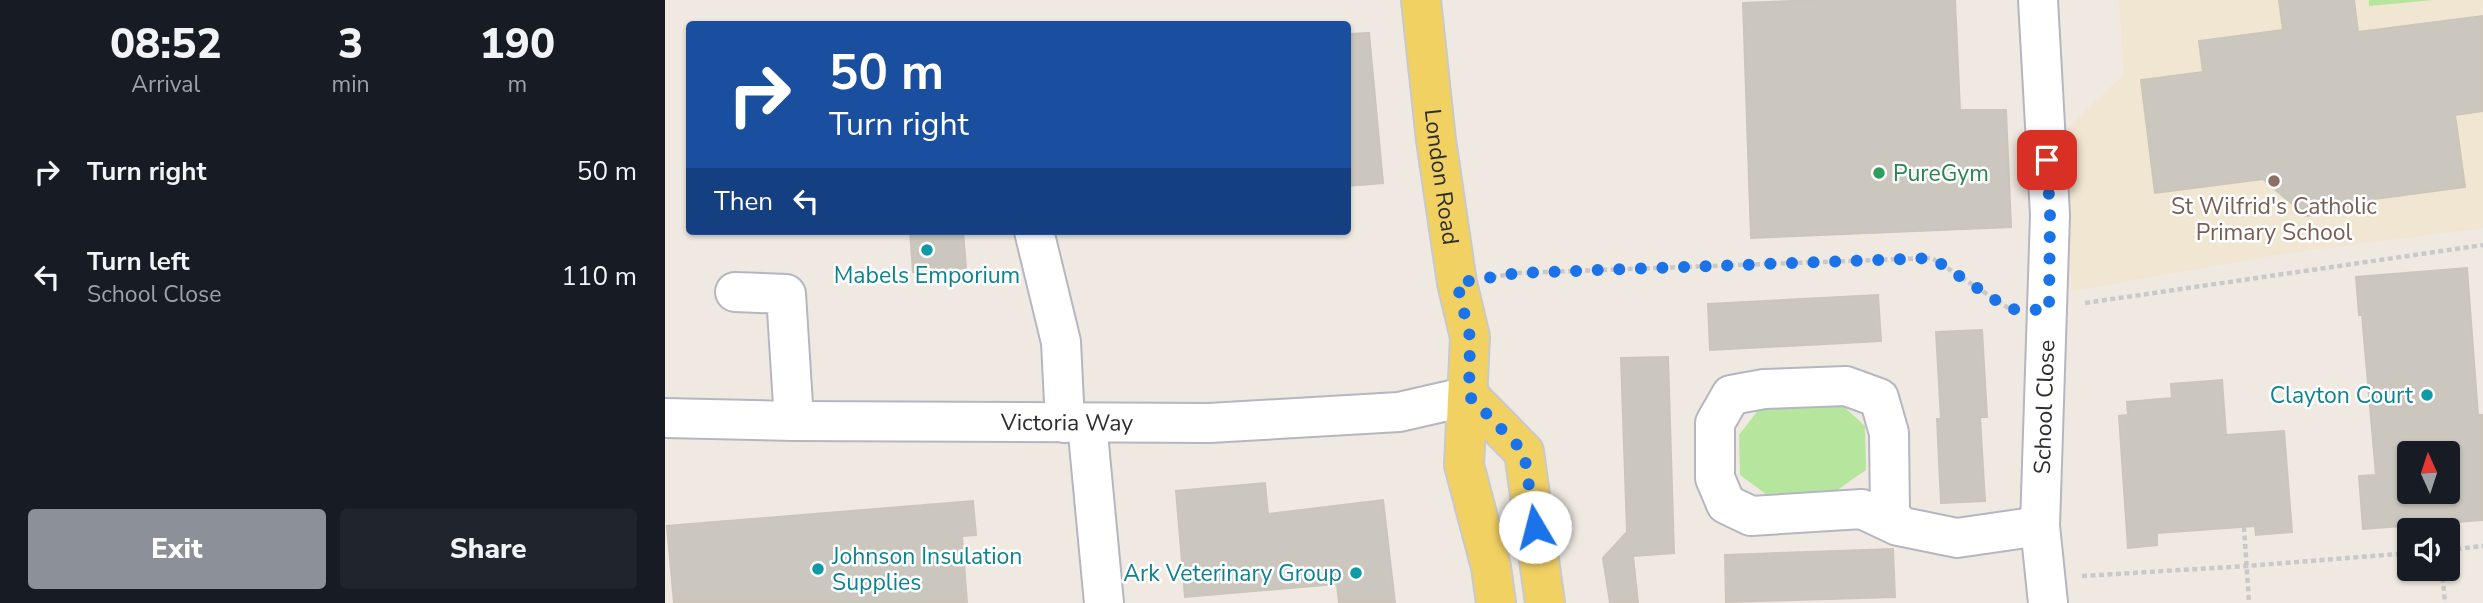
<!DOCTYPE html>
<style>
body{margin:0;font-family:"Nunito Sans",sans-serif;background:#20242c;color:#f1f3f6;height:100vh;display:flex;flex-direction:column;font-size:26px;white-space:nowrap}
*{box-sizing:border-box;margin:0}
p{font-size:23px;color:#9ea1a6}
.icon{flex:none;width:38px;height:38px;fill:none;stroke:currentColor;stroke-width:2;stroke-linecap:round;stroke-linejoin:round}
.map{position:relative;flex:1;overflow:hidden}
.side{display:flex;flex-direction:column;background:#171b24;width:665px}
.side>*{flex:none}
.top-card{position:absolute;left:21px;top:21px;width:665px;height:214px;border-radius:7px;box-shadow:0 2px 5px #0004;background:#1a4fa0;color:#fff;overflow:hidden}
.needle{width:46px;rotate:357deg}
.controls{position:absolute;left:1732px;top:441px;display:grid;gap:14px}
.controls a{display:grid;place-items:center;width:63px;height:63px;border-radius:7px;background:#171b24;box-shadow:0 2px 5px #0004;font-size:35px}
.pin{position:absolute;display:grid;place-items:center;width:60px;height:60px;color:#fff;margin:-30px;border-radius:14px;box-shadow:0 4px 10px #0006}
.me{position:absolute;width:77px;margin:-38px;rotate:352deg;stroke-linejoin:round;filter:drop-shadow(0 0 5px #0008)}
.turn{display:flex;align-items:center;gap:24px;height:147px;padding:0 28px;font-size:32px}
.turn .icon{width:91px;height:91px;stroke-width:2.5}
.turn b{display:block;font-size:49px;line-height:60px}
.then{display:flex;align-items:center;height:66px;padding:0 28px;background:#0003;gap:14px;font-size:26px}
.eta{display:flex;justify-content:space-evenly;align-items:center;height:119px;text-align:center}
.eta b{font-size:42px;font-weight:800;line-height:49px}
.action{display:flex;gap:14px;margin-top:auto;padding:14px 28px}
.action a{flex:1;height:80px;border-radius:7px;background:#8c9099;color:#fff;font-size:28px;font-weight:800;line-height:80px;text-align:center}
.action a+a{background:#20242c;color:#f1f3f6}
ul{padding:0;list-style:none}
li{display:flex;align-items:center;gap:21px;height:105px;padding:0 28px}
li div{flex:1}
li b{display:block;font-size:26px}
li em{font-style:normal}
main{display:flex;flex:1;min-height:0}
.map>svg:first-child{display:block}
.education{fill:#f0e6d1}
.green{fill:#b6e59e}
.building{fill:#cbc7bf;stroke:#cbc5ba;stroke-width:2;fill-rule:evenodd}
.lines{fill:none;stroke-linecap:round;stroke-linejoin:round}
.minor-casing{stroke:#b4b7c1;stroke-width:42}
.major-casing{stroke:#c9c9c9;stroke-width:42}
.path{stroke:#c9c9c9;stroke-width:4.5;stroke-dasharray:5 3.5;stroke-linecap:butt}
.minor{stroke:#fff;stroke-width:38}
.major{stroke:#f2d163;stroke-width:38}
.route{stroke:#1a73e8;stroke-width:12;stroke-dasharray:0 21.6}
.leisure-dot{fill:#2e9e5b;stroke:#fff;stroke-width:2.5}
.education-dot{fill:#8d6e63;stroke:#fff;stroke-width:2.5}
.culture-dot{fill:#0f9aa8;stroke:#fff;stroke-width:2.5}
.labels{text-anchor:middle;stroke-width:5;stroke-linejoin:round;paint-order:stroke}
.leisure-label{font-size:23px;fill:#27864d;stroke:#fff;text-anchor:start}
.street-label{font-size:23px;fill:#2e2e2e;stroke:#fff}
.education-label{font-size:23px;fill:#785e54;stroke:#fff}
.culture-label{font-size:23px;fill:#0d838f;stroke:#fff;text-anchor:end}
</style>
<main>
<section class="side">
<div class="eta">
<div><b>08:52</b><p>Arrival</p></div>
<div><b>3</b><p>min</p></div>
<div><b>190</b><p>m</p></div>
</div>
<ul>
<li><svg class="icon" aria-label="right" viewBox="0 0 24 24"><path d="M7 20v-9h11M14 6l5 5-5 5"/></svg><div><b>Turn right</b></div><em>50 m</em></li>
<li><svg class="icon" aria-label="left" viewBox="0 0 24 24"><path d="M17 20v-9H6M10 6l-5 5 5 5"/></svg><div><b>Turn left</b><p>School Close</p></div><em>110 m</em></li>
</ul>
<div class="action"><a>Exit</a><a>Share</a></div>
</section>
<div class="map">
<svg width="1818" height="603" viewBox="0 0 1818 603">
<rect width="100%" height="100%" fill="#efe9e1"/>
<path class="education" d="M 1454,0 L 1818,0 L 1818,228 L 1623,253 L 1407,291 L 1397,134 L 1459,74 Z"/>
<path class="green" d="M 1704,0 L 1769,0 L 1704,6 Z
M 1177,405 L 1200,426 L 1201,470 L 1168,493 L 1101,494 L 1075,475 L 1074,435 L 1094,409 Z"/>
<path class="building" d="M 1153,0 L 1290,0 L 1295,110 L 1341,110 L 1346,227 L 1086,238 L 1078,3 Z
M 1614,0 L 1689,0 L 1693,32 L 1818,16 L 1818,111 L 1790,115 L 1800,187 L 1687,202 L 1688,210 L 1641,216 L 1598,179 L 1490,193 L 1476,80 L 1538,72 L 1534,41 L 1618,30 Z
M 704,33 L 718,183 L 682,186 L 682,34 Z
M 245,231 L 298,231 L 301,268 L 248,272 Z
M 1802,268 L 1813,415 L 1818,415 L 1818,520 L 1698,529 L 1694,476 L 1711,475 L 1697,315 L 1694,315 L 1691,277 ZM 1745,453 L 1783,453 L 1783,492 L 1745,492 Z
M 1213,295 L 1216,341 L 1045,350 L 1043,304 Z
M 1317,330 L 1322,417 L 1315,417 L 1320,501 L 1276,503 L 1272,419 L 1276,419 L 1271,332 Z
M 1003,357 L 1009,553 L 968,556 L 973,603 L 945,603 L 938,558 L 962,532 L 956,358 Z
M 1557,380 L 1561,435 L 1619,431 L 1627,532 L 1591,535 L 1590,526 L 1492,533 L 1492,545 L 1463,548 L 1454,416 L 1463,415 L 1462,402 L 1507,398 L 1506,384 Z
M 600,483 L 603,514 L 718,500 L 730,603 L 674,603 L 672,584 L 520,597 L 511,491 Z
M 308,501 L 311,535 L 297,536 L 302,603 L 9,603 L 2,526 Z
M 1228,549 L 1230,597 L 1061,602 L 1060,555 Z"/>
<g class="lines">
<g class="minor-casing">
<g id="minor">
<path d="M 1373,0 L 1385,215 L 1375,526 L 1383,603"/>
<path d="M 369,231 L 396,342 L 400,423"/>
<path d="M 70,292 L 121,294 L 129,421"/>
<path id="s1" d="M 0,418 L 129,421 L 544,423 L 734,412 L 804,396"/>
<path d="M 422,423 L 439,603"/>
<path d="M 1233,526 L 1225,512 L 1224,433 L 1214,398 L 1181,386 L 1099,389 L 1066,395 L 1050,423 L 1050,478 L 1061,504 L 1086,516 L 1197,509 L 1233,526 L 1292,538 L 1375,526"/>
</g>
</g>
<g class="major-casing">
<g id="major">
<path id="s2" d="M 756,0 L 771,140 L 792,283 L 805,337 L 799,465 L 826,567 L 831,603"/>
<path d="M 804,396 L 859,452 L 880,603"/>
</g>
</g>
<path class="path" d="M 827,277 L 853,273 L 1267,258 L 1345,309
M 1420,303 L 1818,245
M 1773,523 L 1773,530
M 1579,527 L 1584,603
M 1783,550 L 1818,546
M 1777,569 L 1780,603
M 1417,576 L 1582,566 L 1745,553"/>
<use href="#minor" class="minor"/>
<use href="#major" class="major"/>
</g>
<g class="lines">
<path class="route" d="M 870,527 L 859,452 L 804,396 L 805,337 L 792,283 L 853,273 L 1267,258 L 1344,309 L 1384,310 L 1385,215 L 1382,160"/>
</g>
<circle class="leisure-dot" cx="1214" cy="173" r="7"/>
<circle class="education-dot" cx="1609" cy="181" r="7"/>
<g class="culture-dot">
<circle cx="262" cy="250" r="7"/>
<circle cx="1762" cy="395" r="7"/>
<circle cx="153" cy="569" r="7"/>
<circle cx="691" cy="573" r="7"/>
</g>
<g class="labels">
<g class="leisure-label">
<text x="1228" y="181">PureGym</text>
</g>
<g class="street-label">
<text dy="8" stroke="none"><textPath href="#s2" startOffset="178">London Road</textPath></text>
<text transform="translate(1379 407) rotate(-88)" y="8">School Close</text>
<text dy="8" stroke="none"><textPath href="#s1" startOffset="402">Victoria Way</textPath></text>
</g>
<g class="education-label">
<text x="1609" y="214">St Wilfrid's Catholic<tspan x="1609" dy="26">Primary School</tspan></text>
</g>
<g class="culture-label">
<text x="262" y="283" text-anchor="middle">Mabels Emporium</text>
<text x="1748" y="403">Clayton Court</text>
<text x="167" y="564" text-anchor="start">Johnson Insulation<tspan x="167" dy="26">Supplies</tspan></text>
<text x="677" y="581">Ark Veterinary Group</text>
</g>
</g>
</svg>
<div class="controls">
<a><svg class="needle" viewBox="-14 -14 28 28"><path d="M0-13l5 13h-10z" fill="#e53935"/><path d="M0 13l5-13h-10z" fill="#9ea1a6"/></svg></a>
<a><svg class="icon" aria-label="sound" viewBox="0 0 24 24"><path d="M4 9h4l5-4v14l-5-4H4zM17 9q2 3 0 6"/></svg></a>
</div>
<div class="pin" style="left:1382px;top:160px;background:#d93025"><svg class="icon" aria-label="arrive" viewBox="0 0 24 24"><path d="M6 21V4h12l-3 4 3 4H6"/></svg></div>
<svg class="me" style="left:870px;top:527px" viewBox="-20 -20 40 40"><circle r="19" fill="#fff"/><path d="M0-13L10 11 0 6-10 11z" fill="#1a73e8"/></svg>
<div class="top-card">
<div class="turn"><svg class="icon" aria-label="right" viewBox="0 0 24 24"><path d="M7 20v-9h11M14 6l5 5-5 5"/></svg><div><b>50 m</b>Turn right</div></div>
<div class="then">Then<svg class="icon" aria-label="left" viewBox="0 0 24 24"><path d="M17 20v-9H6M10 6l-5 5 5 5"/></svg></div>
</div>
</div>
</main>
